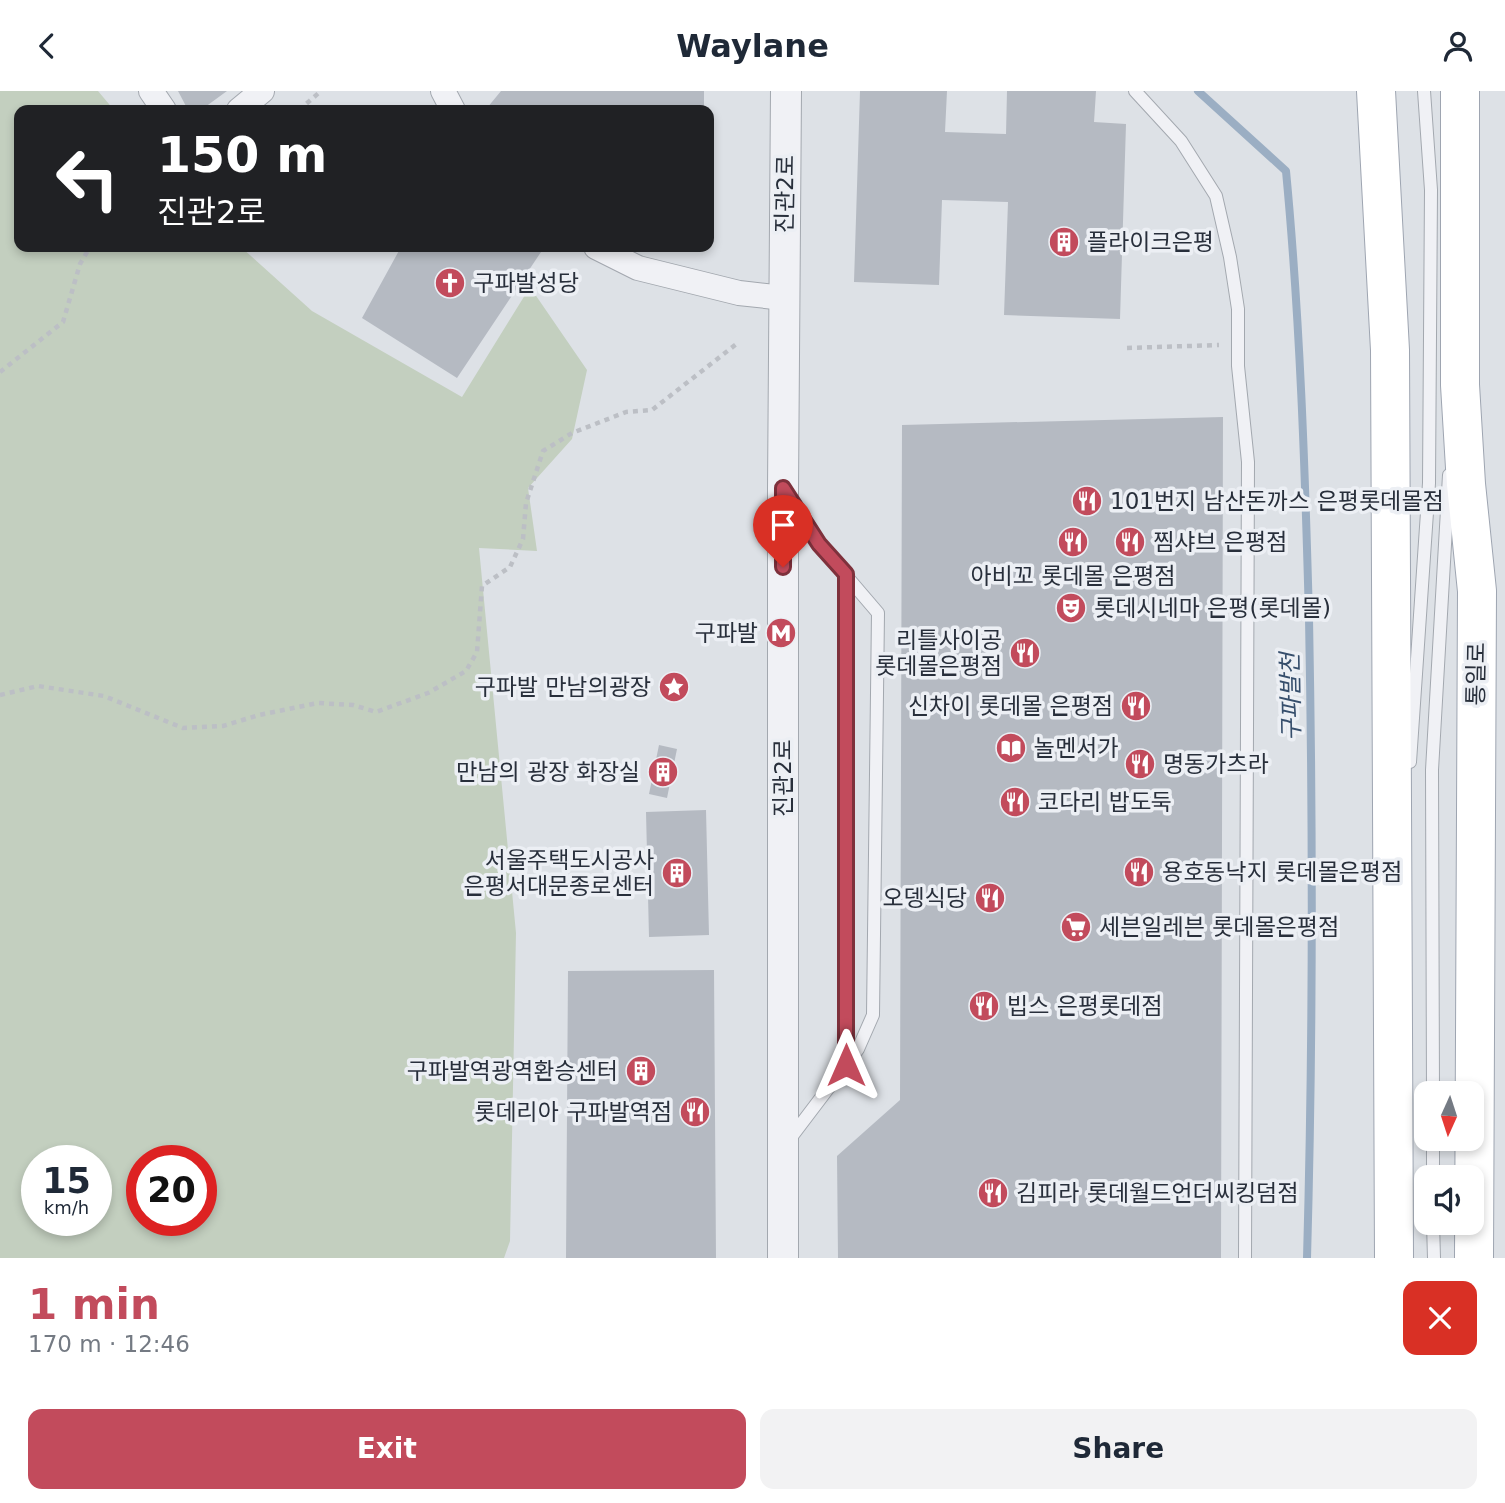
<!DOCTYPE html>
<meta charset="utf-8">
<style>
body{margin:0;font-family:"DejaVu Sans","Noto Sans KR",sans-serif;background:#f2f2f3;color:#1f2937;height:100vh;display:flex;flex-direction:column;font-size:26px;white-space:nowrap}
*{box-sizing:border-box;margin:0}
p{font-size:23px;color:#747a83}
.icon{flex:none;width:38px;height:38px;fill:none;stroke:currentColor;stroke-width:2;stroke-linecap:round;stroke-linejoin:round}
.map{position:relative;height:1167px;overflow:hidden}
.drawer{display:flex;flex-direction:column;background:#fff;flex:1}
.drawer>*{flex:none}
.top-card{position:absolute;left:14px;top:14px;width:700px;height:147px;border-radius:14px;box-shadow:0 4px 10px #0003;background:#202124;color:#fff;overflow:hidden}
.needle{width:46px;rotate:183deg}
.fabs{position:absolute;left:1414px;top:990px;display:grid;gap:14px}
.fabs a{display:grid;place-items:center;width:70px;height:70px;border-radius:14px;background:#fff;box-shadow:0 4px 10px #0003;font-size:35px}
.speed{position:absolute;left:21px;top:1054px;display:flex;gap:14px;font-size:35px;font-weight:700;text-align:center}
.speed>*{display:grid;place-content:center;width:91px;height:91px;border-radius:50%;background:#fff;box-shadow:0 4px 10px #0003;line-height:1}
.speed small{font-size:18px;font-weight:400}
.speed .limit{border:10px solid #d22;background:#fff;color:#111}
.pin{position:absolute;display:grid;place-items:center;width:60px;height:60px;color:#fff;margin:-72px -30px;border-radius:50% 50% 50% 0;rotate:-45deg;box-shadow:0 0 7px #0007}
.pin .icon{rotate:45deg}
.me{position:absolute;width:77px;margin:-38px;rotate:0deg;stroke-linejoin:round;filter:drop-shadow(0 0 5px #0008)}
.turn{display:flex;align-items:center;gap:24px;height:147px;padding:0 28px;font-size:32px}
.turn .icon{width:91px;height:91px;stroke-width:2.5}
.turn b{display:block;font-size:49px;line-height:60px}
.round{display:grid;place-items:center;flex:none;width:74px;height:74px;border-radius:14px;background:#f2f2f3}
.head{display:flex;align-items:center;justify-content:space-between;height:119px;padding:0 28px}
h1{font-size:42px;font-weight:700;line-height:52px;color:#c24b5c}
.cta{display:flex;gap:14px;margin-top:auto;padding:14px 28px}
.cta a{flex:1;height:80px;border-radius:14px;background:#c24b5c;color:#fff;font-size:28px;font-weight:700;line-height:80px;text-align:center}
.cta a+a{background:#f2f2f3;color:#1f2937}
header{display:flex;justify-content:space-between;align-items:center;height:91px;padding:0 28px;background:#fff;font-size:32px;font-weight:700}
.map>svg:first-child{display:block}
.green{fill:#c3cfbf;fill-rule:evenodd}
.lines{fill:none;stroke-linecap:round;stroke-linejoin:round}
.stream{stroke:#9baec3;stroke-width:8}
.building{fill:#b5bac2}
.service-casing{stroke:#a3a8af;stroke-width:14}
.minor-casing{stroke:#a3a8af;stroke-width:26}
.tertiary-casing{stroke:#a3a8af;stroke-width:32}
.primary-casing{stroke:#9ea5b1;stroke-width:40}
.path{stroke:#bcbfc5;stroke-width:4.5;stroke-dasharray:5 5;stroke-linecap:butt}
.service{stroke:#f0f1f5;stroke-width:12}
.minor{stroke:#f0f1f5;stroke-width:24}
.tertiary{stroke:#f0f1f5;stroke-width:30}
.primary{stroke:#fff;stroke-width:38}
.route-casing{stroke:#7e313c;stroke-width:18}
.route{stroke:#c24b5c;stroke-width:12}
.labels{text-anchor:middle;stroke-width:7;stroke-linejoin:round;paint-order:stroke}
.street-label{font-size:23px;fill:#282f3b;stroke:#eceff4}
.poi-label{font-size:23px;fill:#282f3b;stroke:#eceff4;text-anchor:start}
.water-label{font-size:24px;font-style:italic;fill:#364e6c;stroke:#eceff4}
</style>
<header><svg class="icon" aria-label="back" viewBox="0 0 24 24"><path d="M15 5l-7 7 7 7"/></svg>Waylane<svg class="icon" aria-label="person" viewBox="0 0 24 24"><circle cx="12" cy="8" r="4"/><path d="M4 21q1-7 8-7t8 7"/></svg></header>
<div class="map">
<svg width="1505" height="1167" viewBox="0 0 1505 1167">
<rect width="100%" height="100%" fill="#dde1e6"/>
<path class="green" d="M 0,0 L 98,0 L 114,19 L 19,19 L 19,156 L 241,156 L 312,220 L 462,306 L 530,196 L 587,279 L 572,348 L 528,397 L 537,460 L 479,457 L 516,842 L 510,1150 L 504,1167 L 0,1167 ZM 37,1069 L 96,1069 L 96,1129 L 37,1129 ZM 142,1069 L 201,1069 L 201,1129 L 142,1129 Z"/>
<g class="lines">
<path class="stream" d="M 1198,0 L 1286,80 C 1300,228 1305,378 1309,527 C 1313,740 1313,954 1307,1167"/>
</g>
<path class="building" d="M 178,0 L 227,0 L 201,19 L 188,19 Z
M 501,0 L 704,0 L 704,19 L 488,19 L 487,17 Z
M 860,0 L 947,0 L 945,41 L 1006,43 L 1007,0 L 1096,0 L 1094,31 L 1126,33 L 1120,228 L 1004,224 L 1008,111 L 942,109 L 939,194 L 854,191 Z
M 401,156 L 540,156 L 543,158 L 457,287 L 362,227 Z
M 1223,326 L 1221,1167 L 838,1167 L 837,1065 L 900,1009 L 902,334 Z
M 659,654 L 677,658 L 667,707 L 649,703 Z
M 706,719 L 709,844 L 649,846 L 646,721 Z
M 714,879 L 716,1167 L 566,1167 L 568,880 Z"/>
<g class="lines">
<g class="service-casing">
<path id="service" d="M 1135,0 L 1181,50 L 1216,105 L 1230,166 L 1238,218 L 1238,275 L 1248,371 L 1245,1167
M 846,483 L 846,974
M 1410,671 L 1429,392 L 1431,99 L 1424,0
M 1433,1003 L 1432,679 L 1449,384
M 1433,1048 L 1433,1087
M 789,1049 L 858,958 L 873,924 L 878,522 L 819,453 L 789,407
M 1433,1132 L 1434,1167"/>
</g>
<g class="minor-casing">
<path id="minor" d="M 151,0 L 164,19
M 443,0 L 453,19
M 239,19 L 262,0
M 596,156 L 638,177 L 739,202 L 784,207"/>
</g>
<g class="tertiary-casing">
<path id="tertiary" d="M 783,1167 L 783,397 L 786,0"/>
</g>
<g class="primary-casing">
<path id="primary" d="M 1376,0 L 1390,259 L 1394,1167
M 1460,0 L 1460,294 L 1466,393 L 1477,500 L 1474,1167"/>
</g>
<path class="path" d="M 299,19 L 321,0
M 1127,257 L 1219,254
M 0,281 L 63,231 L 80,173 L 90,156
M 0,604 L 38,595 L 104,605 L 183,637 L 223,635 L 259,624 L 318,612 L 353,614 L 376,621 L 428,602 L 466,580 L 477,561 L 482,495 L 510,476 L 523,448 L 526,412 L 543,360 L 572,342 L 626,321 L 652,319 L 739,251"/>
<use href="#service" class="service"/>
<use href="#minor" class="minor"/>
<use href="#tertiary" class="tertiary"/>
<use href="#primary" class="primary"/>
</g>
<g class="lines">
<g class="route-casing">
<path id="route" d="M 783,476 L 783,397 L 819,453 L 846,483 L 846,974"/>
</g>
<use href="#route" class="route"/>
</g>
<defs>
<g id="building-disc" transform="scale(1.575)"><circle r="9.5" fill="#c24b5c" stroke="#eceff4"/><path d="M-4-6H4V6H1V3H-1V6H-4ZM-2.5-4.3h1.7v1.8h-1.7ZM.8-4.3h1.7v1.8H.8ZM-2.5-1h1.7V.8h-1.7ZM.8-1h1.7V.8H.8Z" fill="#fff"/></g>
<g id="church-disc" transform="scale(1.575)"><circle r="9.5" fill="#c24b5c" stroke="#eceff4"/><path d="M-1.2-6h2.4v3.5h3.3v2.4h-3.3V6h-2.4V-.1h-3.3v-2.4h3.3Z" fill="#fff"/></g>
<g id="restaurant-disc" transform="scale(1.575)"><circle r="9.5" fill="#c24b5c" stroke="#eceff4"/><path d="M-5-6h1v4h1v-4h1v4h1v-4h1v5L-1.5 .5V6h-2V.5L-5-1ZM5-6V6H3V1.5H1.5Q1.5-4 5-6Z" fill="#fff"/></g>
<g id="theatre-disc" transform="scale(1.575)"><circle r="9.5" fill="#c24b5c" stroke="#eceff4"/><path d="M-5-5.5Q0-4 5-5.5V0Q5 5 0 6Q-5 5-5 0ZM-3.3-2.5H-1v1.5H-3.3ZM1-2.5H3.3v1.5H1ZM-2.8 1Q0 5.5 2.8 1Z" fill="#fff"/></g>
<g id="metro-disc" transform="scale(1.575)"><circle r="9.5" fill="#c24b5c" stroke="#eceff4"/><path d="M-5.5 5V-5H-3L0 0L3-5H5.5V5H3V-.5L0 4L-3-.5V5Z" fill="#fff"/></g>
<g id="sight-disc" transform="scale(1.575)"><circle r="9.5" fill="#c24b5c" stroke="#eceff4"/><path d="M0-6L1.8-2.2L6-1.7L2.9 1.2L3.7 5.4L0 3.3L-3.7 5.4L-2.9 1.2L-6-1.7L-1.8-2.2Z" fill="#fff"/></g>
<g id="library-disc" transform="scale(1.575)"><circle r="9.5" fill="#c24b5c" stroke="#eceff4"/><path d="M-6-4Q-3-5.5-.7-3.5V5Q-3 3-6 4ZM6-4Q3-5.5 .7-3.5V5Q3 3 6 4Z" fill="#fff"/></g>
<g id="supermarket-disc" transform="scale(1.575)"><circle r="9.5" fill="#c24b5c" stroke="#eceff4"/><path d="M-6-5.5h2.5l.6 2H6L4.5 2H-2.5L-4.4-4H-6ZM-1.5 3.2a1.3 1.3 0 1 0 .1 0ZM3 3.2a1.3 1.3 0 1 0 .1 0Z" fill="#fff"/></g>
</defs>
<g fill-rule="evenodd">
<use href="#building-disc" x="1064" y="151"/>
<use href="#church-disc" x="450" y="192"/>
<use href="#restaurant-disc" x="1087" y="410"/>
<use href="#restaurant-disc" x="1073" y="451"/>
<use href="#restaurant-disc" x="1130" y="451"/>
<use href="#theatre-disc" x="1071" y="517"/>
<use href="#metro-disc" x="781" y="542"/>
<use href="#restaurant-disc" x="1025" y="562"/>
<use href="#sight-disc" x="674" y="596"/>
<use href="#restaurant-disc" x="1136" y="615"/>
<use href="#library-disc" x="1011" y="657"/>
<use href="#restaurant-disc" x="1140" y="673"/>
<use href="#building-disc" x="663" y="681"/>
<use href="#restaurant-disc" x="1015" y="711"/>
<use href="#restaurant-disc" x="1139" y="781"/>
<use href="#building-disc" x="677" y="782"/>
<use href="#restaurant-disc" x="990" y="807"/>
<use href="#supermarket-disc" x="1076" y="836"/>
<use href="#restaurant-disc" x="984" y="915"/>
<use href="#building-disc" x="641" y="980"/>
<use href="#restaurant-disc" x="695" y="1021"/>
<use href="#restaurant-disc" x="993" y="1102"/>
</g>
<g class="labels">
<g class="street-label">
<text transform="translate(785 103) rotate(-89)" y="8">진관2로</text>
<text transform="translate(1476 583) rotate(-89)" y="8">통일로</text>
<text transform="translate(783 687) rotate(-90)" y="8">진관2로</text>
</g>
<g class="poi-label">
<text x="1087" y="159">플라이크은평</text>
<text x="473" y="200">구파발성당</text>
<text x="1110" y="418">101번지 남산돈까스 은평롯데몰점</text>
<text x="1153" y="459">찜샤브 은평점</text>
<text x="1073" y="493" text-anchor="middle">아비꼬 롯데몰 은평점</text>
<text x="1094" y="525">롯데시네마 은평(롯데몰)</text>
<text x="758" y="550" text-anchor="end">구파발</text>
<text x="1002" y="557" text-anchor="end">리틀사이공<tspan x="1002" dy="26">롯데몰은평점</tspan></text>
<text x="651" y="604" text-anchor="end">구파발 만남의광장</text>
<text x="1113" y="623" text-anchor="end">신차이 롯데몰 은평점</text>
<text x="1034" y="665">놀멘서가</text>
<text x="1163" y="681">명동가츠라</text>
<text x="640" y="689" text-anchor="end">만남의 광장 화장실</text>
<text x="1038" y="719">코다리 밥도둑</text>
<text x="654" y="777" text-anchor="end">서울주택도시공사<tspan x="654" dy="26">은평서대문종로센터</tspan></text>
<text x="1162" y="789">용호동낙지 롯데몰은평점</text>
<text x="967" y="815" text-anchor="end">오뎅식당</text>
<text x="1099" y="844">세븐일레븐 롯데몰은평점</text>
<text x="1007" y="923">빕스 은평롯데점</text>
<text x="618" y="988" text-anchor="end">구파발역광역환승센터</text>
<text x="672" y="1029" text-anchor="end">롯데리아 구파발역점</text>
<text x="1016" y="1110">김피라 롯데월드언더씨킹덤점</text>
</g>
<g class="water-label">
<text transform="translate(1291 606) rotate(-91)" y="8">구파발천</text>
</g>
</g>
</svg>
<div class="fabs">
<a><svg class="needle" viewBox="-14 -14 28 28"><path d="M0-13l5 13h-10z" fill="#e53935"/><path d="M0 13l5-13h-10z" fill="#747a83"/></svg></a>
<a><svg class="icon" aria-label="sound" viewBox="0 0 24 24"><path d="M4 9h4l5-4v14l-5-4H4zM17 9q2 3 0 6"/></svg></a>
</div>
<div class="speed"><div>15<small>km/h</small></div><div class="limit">20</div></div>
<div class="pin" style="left:783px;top:476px;background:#d93025"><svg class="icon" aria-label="arrive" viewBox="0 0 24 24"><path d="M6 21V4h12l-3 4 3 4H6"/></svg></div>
<svg class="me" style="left:846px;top:974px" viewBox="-20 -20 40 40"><path d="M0-17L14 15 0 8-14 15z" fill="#c24b5c" stroke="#fff" stroke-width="4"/></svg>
<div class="top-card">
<div class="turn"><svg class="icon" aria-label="left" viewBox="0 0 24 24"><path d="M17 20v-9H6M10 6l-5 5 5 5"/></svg><div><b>150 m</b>진관2로</div></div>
</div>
</div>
<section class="drawer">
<div class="head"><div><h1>1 min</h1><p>170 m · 12:46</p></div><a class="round" style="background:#d93025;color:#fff"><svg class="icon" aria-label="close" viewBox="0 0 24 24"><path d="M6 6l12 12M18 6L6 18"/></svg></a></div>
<div class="cta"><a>Exit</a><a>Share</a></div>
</section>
